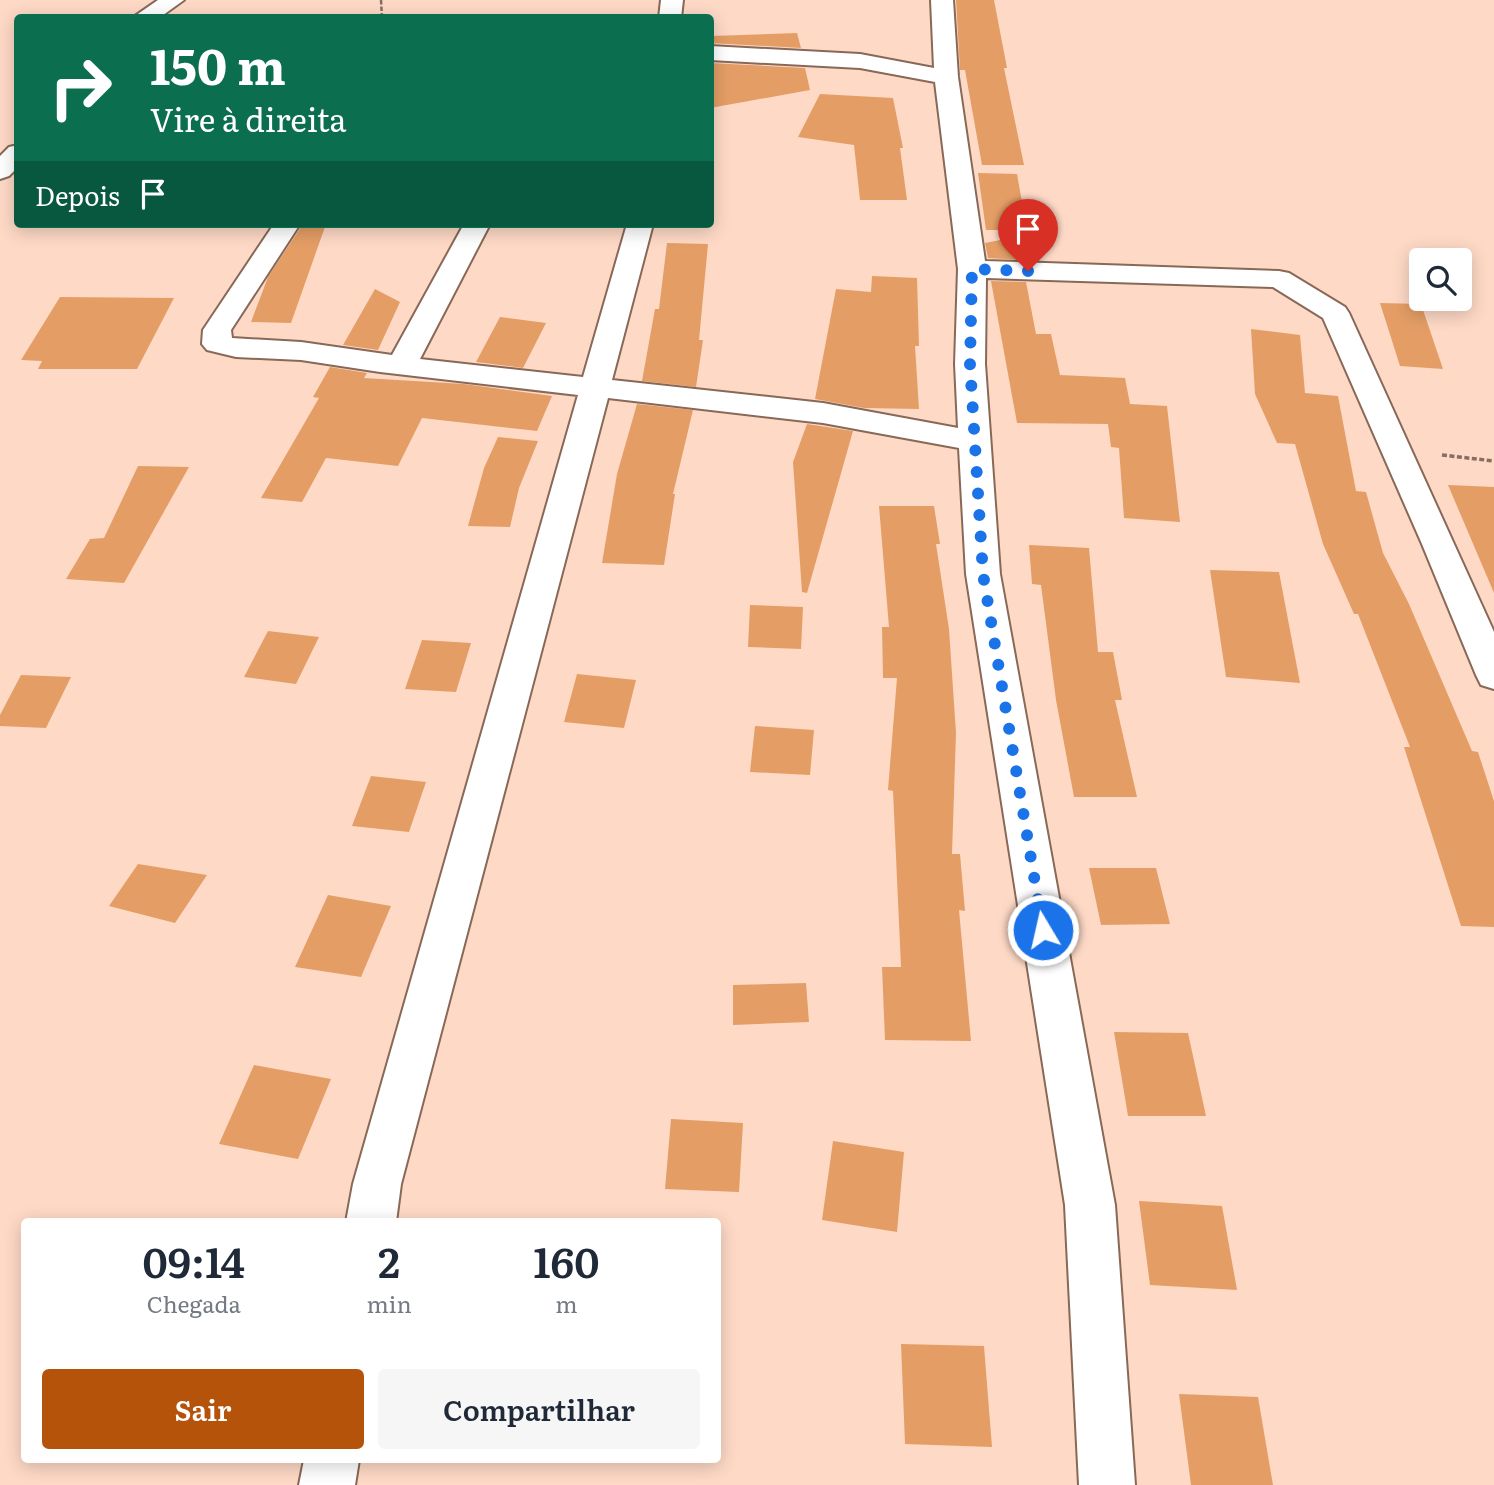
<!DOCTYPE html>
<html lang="pt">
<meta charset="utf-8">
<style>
body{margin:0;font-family:Literata,serif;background:#f6f6f7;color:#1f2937;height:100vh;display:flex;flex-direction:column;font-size:26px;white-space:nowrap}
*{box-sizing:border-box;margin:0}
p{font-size:23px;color:#747a83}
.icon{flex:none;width:38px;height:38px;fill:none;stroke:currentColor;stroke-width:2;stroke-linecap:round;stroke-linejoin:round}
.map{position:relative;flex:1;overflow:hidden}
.panel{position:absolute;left:21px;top:1218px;width:700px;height:245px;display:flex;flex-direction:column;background:#fff;border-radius:7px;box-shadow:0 4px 18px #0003}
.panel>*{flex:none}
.top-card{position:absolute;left:14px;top:14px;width:700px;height:214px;border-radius:7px;box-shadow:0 4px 18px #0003;background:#0b6e4f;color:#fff;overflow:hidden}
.buttons{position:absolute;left:1409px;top:248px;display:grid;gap:14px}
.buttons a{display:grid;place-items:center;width:63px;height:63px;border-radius:7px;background:#fff;box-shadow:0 4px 18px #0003;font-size:35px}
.pin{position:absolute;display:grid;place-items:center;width:60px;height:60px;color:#fff;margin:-72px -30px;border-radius:50% 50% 50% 0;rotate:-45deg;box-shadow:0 0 7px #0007}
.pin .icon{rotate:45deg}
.me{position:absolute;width:77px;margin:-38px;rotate:351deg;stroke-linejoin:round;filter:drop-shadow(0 0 5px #0008)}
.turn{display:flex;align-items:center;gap:24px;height:147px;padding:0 21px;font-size:32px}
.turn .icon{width:91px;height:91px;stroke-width:2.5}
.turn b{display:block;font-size:49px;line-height:60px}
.then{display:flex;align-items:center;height:66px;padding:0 21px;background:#0003;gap:14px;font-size:26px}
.eta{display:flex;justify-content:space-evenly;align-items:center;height:119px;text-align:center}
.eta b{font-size:42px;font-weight:600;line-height:49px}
.cta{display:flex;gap:14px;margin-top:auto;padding:14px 21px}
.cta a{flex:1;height:80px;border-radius:7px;background:#b45309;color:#fff;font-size:28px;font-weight:600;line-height:80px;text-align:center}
.cta a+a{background:#f6f6f7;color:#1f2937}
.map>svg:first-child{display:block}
.building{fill:#e49e65}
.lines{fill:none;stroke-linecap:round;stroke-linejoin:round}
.minor-casing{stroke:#886857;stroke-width:4}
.path-far1{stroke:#866e62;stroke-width:2.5;stroke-dasharray:4.5 2;stroke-linecap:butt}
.path{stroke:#866e62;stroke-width:3.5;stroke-dasharray:5 2.5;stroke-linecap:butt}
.minor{fill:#fff;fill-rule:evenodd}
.route{stroke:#1a73e8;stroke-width:12;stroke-dasharray:0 21.6}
</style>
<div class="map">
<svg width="1494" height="1485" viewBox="0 0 1494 1485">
<rect width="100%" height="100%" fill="#fed9c6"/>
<path class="building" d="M 956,0 L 994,0 L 1007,68 L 1004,68 L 1024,165 L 982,165 L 965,70 L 960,70 Z
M 797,33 L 801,48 L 710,43 L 710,36 Z
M 710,63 L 805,68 L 810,90 L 710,108 Z
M 820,94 L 893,98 L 903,148 L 900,148 L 907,200 L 860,200 L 854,145 L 798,137 Z
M 978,173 L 1017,174 L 1027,230 L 986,230 Z
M 303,224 L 326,224 L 291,323 L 251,322 L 268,277 Z
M 1016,237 L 1021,260 L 988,258 L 985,243 Z
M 667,243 L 708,244 L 699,340 L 703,340 L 696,387 L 642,381 L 655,309 L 659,309 Z
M 872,276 L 917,278 L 919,346 L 915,346 L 919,409 L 864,408 L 815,399 L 836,289 L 871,292 Z
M 991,281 L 1026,282 L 1036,334 L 1051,334 L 1060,375 L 1125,378 L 1130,404 L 1167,406 L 1180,522 L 1124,518 L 1119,448 L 1111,447 L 1108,424 L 1017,423 Z
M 375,289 L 400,302 L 378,350 L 343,345 Z
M 60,297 L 174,298 L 137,369 L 38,369 L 42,361 L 21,360 Z
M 1380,303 L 1421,304 L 1443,369 L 1400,366 Z
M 500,317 L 546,323 L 523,368 L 476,362 Z
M 1251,329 L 1300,335 L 1305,393 L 1338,396 L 1356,491 L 1366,492 L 1383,553 L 1409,604 L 1472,751 L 1478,752 L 1494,801 L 1494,927 L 1461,926 L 1404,747 L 1410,747 L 1358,614 L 1354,614 L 1323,544 L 1295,444 L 1277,443 L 1255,394 Z
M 330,367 L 367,373 L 364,378 L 464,384 L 552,396 L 537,431 L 422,418 L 398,466 L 326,458 L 302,502 L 261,498 L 319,398 L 313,397 Z
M 637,404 L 693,410 L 673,494 L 675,494 L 664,565 L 602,563 L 617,474 Z
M 807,424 L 853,431 L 807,593 L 802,592 L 793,462 Z
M 498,437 L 538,441 L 519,488 L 510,527 L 468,526 L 484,468 Z
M 138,466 L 189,467 L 124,583 L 66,579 L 90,539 L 104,538 Z
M 1448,485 L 1494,487 L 1494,593 Z
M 879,506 L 934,506 L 940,544 L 936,544 L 949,629 L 956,733 L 952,854 L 960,854 L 965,911 L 959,910 L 971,1041 L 885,1040 L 882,967 L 901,967 L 893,791 L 888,790 L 897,678 L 883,678 L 882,627 L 889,627 Z
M 1029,545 L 1089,548 L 1098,652 L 1113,652 L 1122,700 L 1115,700 L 1137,797 L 1074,797 L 1056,700 L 1041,585 L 1032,584 Z
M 1210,570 L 1279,572 L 1300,683 L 1226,677 Z
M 750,605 L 803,607 L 801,649 L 748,647 Z
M 268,631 L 319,637 L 296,684 L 244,677 Z
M 422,640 L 471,643 L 456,692 L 405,689 Z
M 577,674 L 636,680 L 624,728 L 564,722 Z
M 21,675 L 71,677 L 46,728 L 0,726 L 0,715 Z
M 755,726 L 814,730 L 810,775 L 750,772 Z
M 371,776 L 426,782 L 409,832 L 352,826 Z
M 138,864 L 207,875 L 175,923 L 109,906 Z
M 1089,868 L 1156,868 L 1170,924 L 1101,925 Z
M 328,895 L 391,906 L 361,977 L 295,967 Z
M 806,983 L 809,1022 L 733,1025 L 733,985 Z
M 1114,1032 L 1188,1033 L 1206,1116 L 1128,1116 Z
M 254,1065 L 331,1079 L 298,1159 L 219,1144 Z
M 671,1119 L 743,1123 L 739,1192 L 665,1189 Z
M 833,1141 L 904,1152 L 897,1232 L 822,1220 Z
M 1139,1201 L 1222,1206 L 1237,1290 L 1150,1285 Z
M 901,1344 L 984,1346 L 992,1447 L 905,1444 Z
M 1179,1394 L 1258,1397 L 1273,1485 L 1191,1485 Z"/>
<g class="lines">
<g class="minor-casing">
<path id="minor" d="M 158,0 L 184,0 L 159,18 L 132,18 Z
M 661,0 L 683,0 L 681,18 L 659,18 Z
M 931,0 L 953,0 L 958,77 L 985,261 L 1279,271 L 1289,273 L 1345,307 L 1349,313 L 1494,632 L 1494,689 L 1481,685 L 1476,675 L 1422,544 L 1323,318 L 1273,287 L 986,278 L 985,364 L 1000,574 L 1115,1205 L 1135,1485 L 1079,1485 L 1065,1205 L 966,574 L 959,448 L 823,423 L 608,398 L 401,1184 L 396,1222 L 346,1222 L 353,1184 L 578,395 L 380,372 L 301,360 L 236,357 L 207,350 L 202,344 L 203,330 L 274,224 L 300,224 L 231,330 L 232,338 L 301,342 L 392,355 L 464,224 L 490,224 L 420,359 L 583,377 L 627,224 L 653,224 L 612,380 L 823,403 L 958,428 L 955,364 L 958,269 L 935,82 L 860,68 L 710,60 L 710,46 L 860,54 L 934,68 Z
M 18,145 L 18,167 L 9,176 L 0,179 L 0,156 L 9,147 Z
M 304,1460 L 359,1460 L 355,1485 L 299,1485 Z"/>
</g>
<path class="path-far1" d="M 381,0 L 382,18"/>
<path class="path" d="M 1442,455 L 1494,461"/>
<use href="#minor" class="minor"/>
</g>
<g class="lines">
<path class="route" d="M 1028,271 L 972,269 L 970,364 L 983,574 L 1043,930"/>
</g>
</svg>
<div class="buttons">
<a><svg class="icon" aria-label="search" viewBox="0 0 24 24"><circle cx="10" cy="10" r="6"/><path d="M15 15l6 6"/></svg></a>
</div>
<div class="pin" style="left:1028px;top:271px;background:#d93025"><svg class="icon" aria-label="arrive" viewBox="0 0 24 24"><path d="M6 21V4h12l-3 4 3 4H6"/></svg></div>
<svg class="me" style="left:1043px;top:930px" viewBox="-20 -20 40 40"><circle r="17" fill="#1a73e8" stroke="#fff" stroke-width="3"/><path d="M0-11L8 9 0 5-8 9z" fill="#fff"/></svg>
<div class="top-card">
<div class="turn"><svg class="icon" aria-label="right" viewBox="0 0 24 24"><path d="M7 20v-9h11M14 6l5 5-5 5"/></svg><div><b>150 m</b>Vire à direita</div></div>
<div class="then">Depois<svg class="icon" aria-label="arrive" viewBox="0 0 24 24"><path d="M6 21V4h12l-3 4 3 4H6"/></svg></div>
</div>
<section class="panel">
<div class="eta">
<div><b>09:14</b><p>Chegada</p></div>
<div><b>2</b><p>min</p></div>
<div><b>160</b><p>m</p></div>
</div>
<div class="cta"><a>Sair</a><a>Compartilhar</a></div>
</section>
</div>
